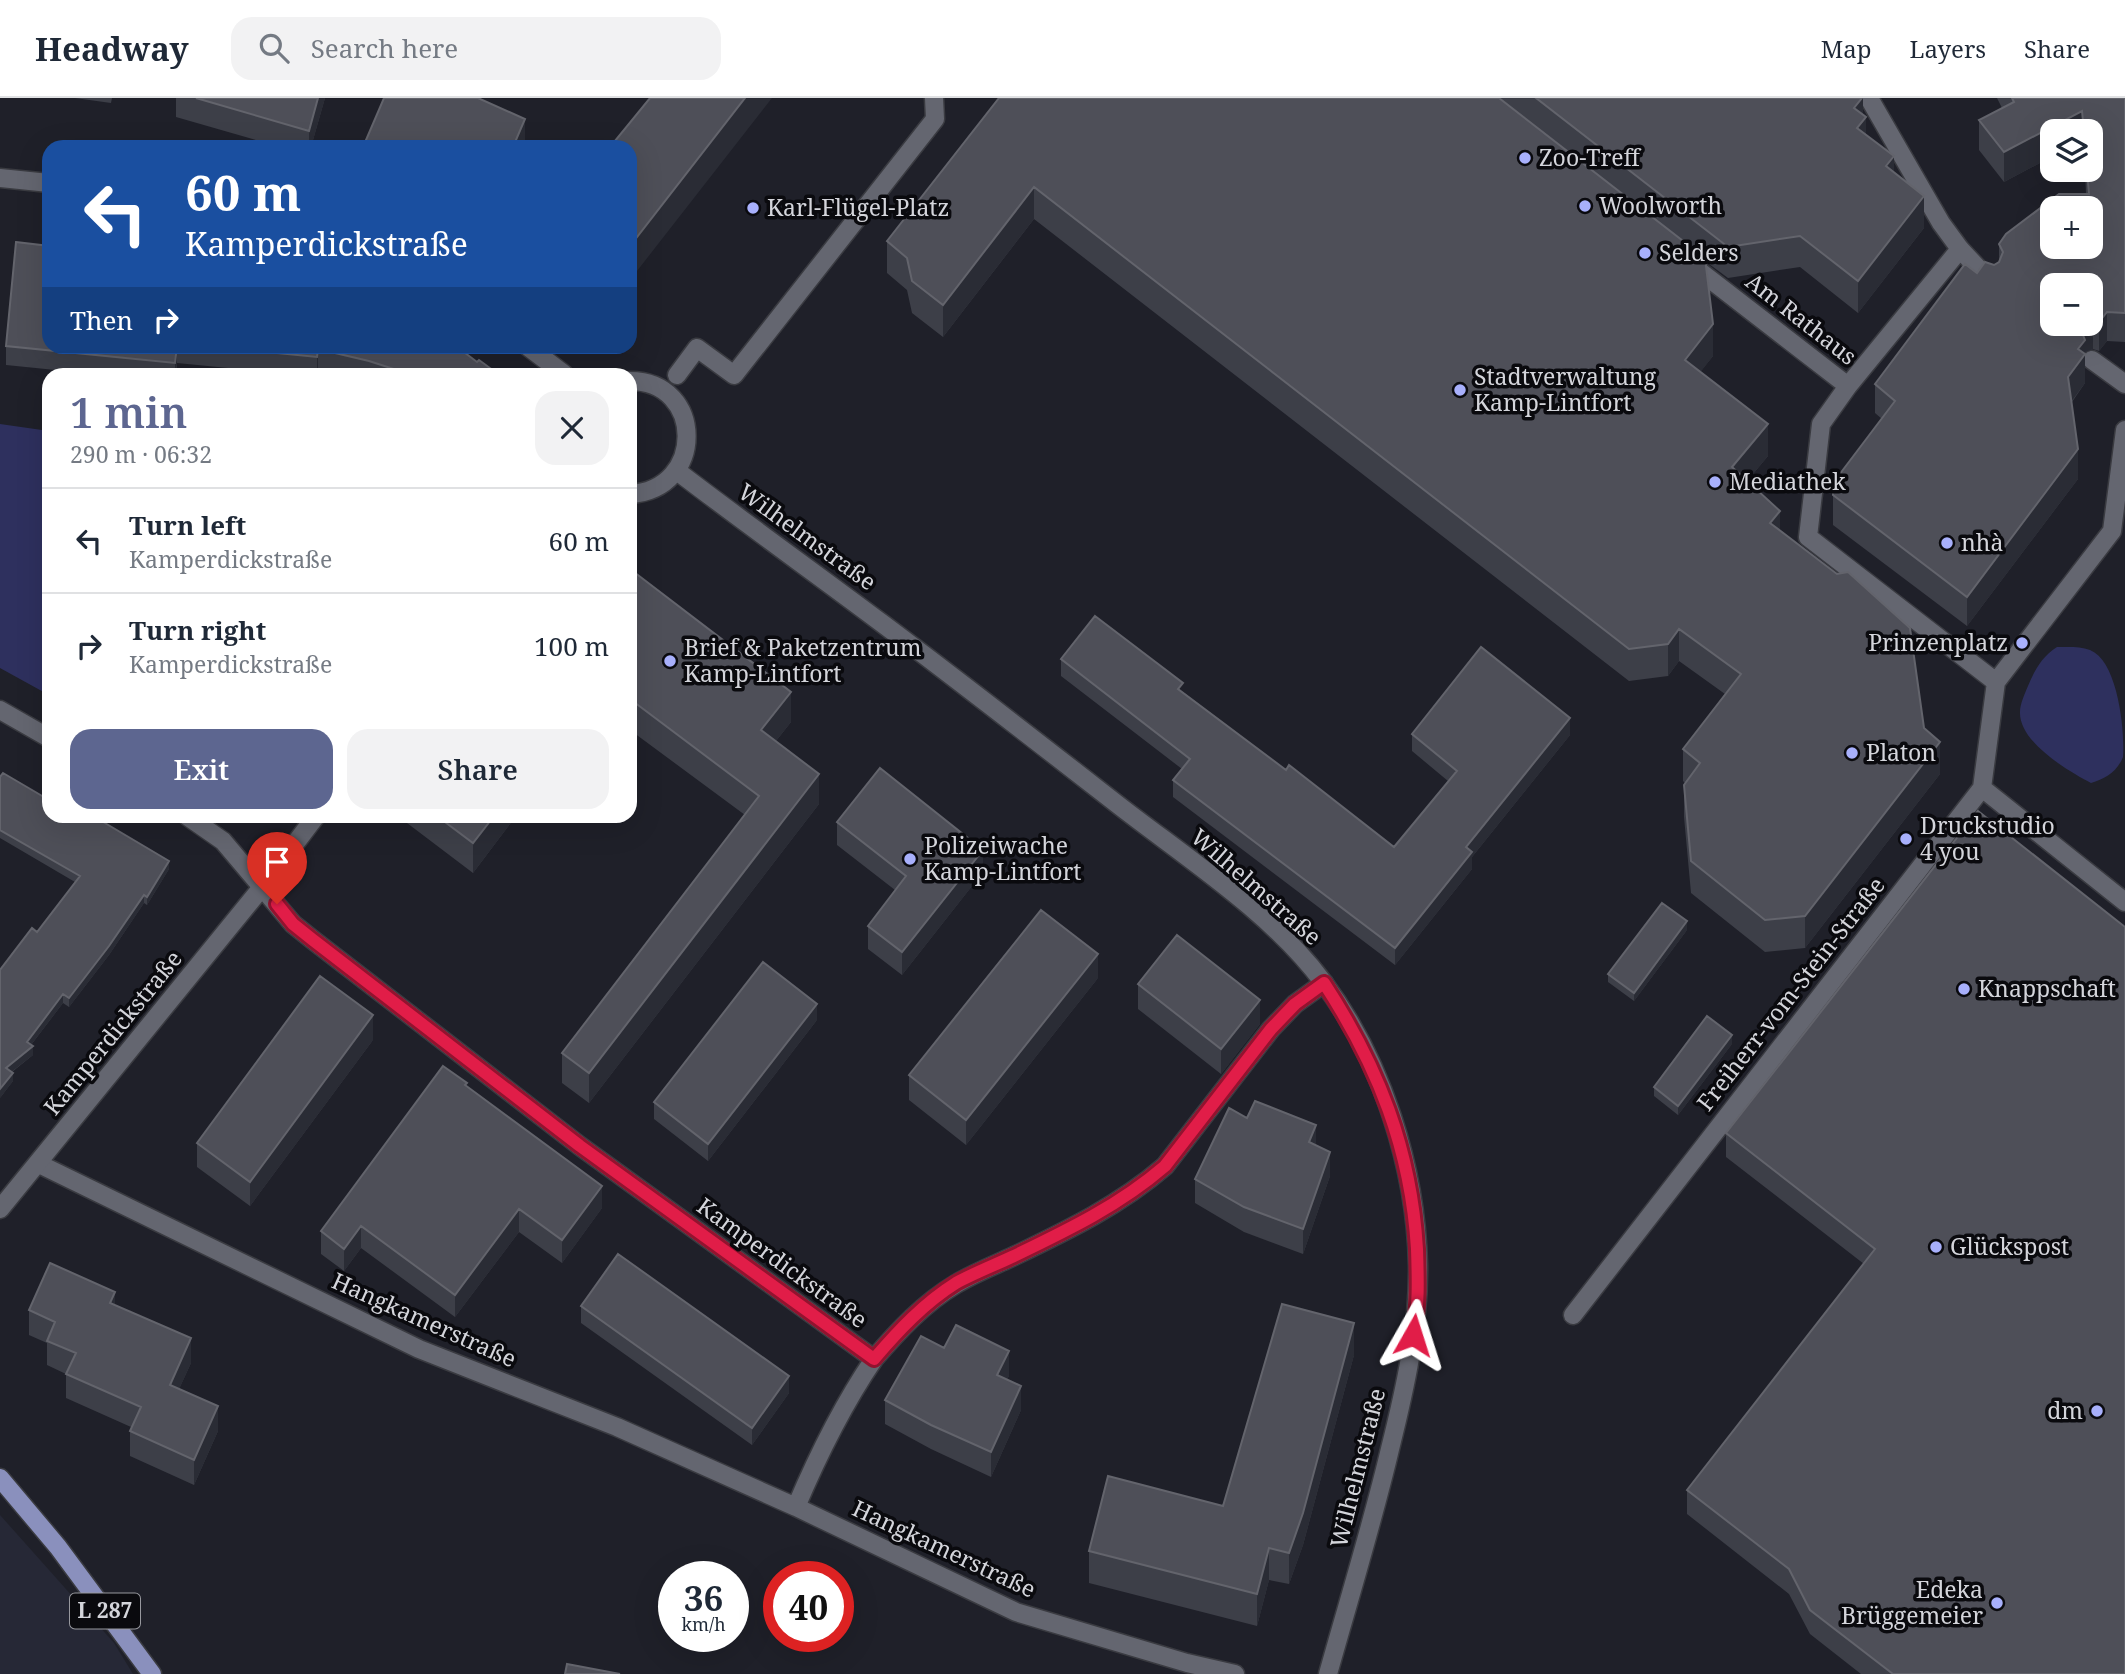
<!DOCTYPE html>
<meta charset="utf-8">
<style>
body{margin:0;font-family:"Noto Serif",serif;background:#f2f2f3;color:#1f2937;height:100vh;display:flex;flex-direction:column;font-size:26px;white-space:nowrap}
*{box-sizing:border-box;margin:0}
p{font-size:23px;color:#747a83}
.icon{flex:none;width:38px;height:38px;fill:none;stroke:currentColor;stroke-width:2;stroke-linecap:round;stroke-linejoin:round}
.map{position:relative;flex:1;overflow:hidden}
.side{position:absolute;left:42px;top:270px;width:595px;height:455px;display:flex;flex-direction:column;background:#fff;border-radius:21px;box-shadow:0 7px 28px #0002}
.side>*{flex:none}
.top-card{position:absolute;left:42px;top:42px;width:595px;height:214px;border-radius:21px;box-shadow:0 7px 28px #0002;background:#1a4fa0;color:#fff;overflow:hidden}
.fabs{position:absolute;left:2040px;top:21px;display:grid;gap:14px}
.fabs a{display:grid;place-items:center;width:63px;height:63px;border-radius:14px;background:#fff;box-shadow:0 7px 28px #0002;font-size:35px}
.speed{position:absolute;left:658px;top:1463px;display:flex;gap:14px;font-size:35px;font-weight:700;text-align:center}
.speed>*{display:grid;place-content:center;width:91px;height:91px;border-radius:50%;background:#fff;box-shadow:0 7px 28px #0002;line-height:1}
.speed small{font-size:18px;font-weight:400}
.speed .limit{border:10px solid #d22;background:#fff;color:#111}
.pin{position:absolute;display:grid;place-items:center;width:60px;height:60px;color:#fff;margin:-72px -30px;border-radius:50% 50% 50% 0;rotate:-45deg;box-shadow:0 0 7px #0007}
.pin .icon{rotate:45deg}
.me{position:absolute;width:77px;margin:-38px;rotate:6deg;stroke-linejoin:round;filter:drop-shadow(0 0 5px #0008)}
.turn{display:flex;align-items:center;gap:24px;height:147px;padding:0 28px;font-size:32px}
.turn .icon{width:91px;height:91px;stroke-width:2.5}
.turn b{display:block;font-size:49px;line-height:60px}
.then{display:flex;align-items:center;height:66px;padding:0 28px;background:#0003;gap:14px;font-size:26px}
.round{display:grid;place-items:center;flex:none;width:74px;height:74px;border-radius:21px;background:#f2f2f3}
.overview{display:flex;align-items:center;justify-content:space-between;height:119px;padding:0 28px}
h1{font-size:42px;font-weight:600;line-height:52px;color:#5d6690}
.cta{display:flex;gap:14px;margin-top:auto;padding:14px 28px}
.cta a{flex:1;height:80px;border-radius:21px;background:#5d6690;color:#fff;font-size:28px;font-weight:600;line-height:80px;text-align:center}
.cta a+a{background:#f2f2f3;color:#1f2937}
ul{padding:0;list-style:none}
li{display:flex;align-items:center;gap:21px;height:105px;padding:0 28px;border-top:2px solid #e0e1e3}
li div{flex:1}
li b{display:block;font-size:26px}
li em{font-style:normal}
header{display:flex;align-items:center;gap:42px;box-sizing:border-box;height:98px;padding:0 35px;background:#fff;border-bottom:2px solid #e0e1e3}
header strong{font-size:33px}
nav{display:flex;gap:38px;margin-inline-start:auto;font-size:24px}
.search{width:490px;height:63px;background:#f2f2f3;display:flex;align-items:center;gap:18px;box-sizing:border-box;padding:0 24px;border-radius:21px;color:#747a83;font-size:26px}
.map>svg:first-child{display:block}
.built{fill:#262836}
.green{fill:#2e305e}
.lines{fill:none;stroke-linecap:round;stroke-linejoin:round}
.street-casing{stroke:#3a3b41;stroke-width:21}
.secondary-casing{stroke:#3a3b41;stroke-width:21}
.primary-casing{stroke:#3a3b41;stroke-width:21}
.street{stroke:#646670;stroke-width:18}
.secondary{stroke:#646670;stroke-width:18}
.primary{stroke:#8a90bd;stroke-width:18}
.wall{fill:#3d3f48}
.shaded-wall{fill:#2a2c35}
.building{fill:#4e4f58;stroke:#63646c;stroke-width:2;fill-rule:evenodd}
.route-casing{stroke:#92132f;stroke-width:18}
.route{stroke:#e11d48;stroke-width:12}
.poi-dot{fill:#a8b0fc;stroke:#0a0a0e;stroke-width:2.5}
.labels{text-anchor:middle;stroke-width:7;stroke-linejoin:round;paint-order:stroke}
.shield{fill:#0a0a0e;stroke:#97989e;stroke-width:2}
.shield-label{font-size:21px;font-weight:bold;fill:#d4d5db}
.poi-label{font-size:23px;fill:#d4d5db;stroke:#0a0a0e;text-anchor:start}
.street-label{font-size:23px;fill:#d4d5db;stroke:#0a0a0e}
</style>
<header>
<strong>Headway</strong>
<div class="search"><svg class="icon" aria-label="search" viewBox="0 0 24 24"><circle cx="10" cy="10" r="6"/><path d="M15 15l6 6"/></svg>Search here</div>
<nav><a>Map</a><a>Layers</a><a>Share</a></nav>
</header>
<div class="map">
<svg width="2125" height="1576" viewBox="0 0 2125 1576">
<rect width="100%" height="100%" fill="#1f2029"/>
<path class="built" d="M 0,1417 L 114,1545 L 133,1576 L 0,1576 Z"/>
<path class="green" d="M 0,326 L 49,333 L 49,597 L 0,570 Z
M 2057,549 C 2067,549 2080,548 2090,552 C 2118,563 2125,633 2123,659 C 2117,674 2105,681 2091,685 C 2068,673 2019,644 2020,614 C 2020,606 2025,595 2028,588 C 2035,571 2042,559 2057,549 Z"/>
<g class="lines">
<g class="street-casing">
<path id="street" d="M 1869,0 L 1941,125 L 1960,151 L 1992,185
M 0,80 L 49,85
M 1689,165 L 1848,288 L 1821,326 L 1808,439 L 1996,584
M 527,248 L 564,276
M 2092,262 L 2125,286
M 677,277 L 697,250 L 734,277 L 935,21 L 934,0
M 1848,288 L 1960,151
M 0,612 L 49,640
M 1982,690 L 2125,804
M 187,718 L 223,743 L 293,826 L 313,842 L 580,1048 L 874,1261 C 898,1233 924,1205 956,1186 C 974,1175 995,1167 1014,1158 C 1068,1132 1120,1107 1165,1068 L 1271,931 L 1295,906 L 1324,885
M 39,1066 L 419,1251 L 617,1329 L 796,1409 L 1016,1514 L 1187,1565 L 1235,1576
M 1573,1217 L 1982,690 L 1996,584 L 2112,433 L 2125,332
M 796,1409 C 818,1357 842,1308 874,1261"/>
</g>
<g class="secondary-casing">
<path id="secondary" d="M 630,283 C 705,283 706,392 630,396
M 677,373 C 745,425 815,475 883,526 C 962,585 1040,646 1117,706 C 1185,759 1272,815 1323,884 C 1382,962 1416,1070 1418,1167 C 1419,1229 1405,1291 1390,1351 C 1372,1427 1349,1501 1328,1576
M 0,1111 L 263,788 L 316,718"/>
</g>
<g class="primary-casing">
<path id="primary" d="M 0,1380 L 58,1449 L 152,1576"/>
</g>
<use href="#street" class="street"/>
<use href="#secondary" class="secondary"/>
<use href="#primary" class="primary"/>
</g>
<path class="wall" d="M 75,0 L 112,0 L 111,5 Z
M 176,0 L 325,0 L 311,49 L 280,49 L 176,19 Z
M 999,0 L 1863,0 L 1863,17 L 1866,37 L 1894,74 L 1924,130 L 1858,215 L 1800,169 L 1728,180 L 1705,163 L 1713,258 L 1700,274 L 1768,358 L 1747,383 L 1780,433 L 1924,630 L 1940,676 L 1805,850 L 1765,854 L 1691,795 L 1684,719 L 1684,687 L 1685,685 L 1683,683 L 1683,651 L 1725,596 L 1679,563 L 1668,578 L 1629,583 L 1034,121 L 943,239 L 912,215 L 907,192 L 887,175 L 887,143 Z
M 1997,0 L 2125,0 L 2125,244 L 2107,243 L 2099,253 L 2093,251 L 2085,254 L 2085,285 L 2072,304 L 2078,381 L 1967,528 L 1833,427 L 1833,385 L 1882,321 L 1875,315 L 1875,286 L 1977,175 L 1999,165 L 1999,146 L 2086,96 L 2085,72 L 2091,72 L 2091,33 L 2053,33 L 2053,58 L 2004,84 L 1979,52 L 1979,22 L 2002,10 Z
M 6,248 L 456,248 L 477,264 L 498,276 L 341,276 L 318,271 L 317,276 L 288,276 L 177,265 L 176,276 L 95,276 L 6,267 Z
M 630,471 L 791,624 L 776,643 L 819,706 L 589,1005 L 562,985 L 562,955 L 745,717 L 630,632 Z
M 1061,561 L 1183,594 L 1286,672 L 1394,749 L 1448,683 L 1412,653 L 1412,636 L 1570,637 L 1472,759 L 1472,771 L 1395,867 L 1173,699 L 1173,682 L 1182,671 L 1061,578 Z
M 0,679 L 169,771 L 147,807 L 144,805 L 109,857 L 69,909 L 63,905 L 31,947 L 33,957 L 12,974 L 13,983 L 0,1000 L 37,834 L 75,784 L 0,740 Z
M 1978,713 L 2125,1576 L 1861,1576 L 1810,1536 L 1789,1496 L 1687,1416 L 1687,1392 L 1864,1166 L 1726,1059 L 1726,1035 Z
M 407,718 L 516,718 L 473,775 L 407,725 Z
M 837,724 L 983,774 L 902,877 L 868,851 L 868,828 L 895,792 L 837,747 Z
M 1687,832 L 1634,903 L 1608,884 L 1608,876 Z
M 1098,880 L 966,1047 L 909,1002 L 909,977 Z
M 1138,886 L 1260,926 L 1221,976 L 1138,911 Z
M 817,922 L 708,1063 L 654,1021 L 654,1004 Z
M 373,942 L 250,1108 L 197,1069 L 197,1045 Z
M 1732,946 L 1678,1017 L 1654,998 L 1654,989 Z
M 467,988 L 602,1110 L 562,1165 L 519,1134 L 455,1219 L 361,1150 L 344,1173 L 321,1156 L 321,1133 Z
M 1247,1020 L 1316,1047 L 1330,1078 L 1303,1156 L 1244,1134 L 1195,1105 L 1195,1081 Z
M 115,1207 L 191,1265 L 179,1291 L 218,1333 L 194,1387 L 130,1358 L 130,1333 L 131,1329 L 66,1300 L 66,1276 L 47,1267 L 47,1245 L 29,1237 L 29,1212 Z
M 581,1208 L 789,1295 L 752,1347 L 581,1225 Z
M 944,1250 L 1009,1278 L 1007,1281 L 1021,1312 L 991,1379 L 931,1351 L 885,1326 L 885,1302 Z
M 1354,1257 L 1303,1447 L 1289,1486 L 1269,1482 L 1257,1528 L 1089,1485 L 1089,1453 L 1223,1408 Z"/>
<path class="shaded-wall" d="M 318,0 L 325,0 L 311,49 L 309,49 L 309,33 Z
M 745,0 L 772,0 L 630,182 L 630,148 Z
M 1862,0 L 1863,0 L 1863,23 L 1866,19 L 1866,51 L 1857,62 L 1854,10 Z
M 2082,13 L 2082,33 L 2053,33 L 2053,58 L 2004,84 L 2004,54 Z
M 525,21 L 525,46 L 523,49 L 513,49 Z
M 1894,58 L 1894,90 L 1886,68 Z
M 1034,89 L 1034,121 L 943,239 L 943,207 Z
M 1924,98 L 1924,130 L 1858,215 L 1858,183 Z
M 2107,214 L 2107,243 L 2099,253 L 2099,224 Z
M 2093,221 L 2093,251 L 2085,254 L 2085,285 L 2068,308 L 2068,279 L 2078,251 L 2081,232 L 2083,226 L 2091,226 L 2091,222 Z
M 1713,226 L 1713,258 L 1685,294 L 1685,262 Z
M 177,248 L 177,265 L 175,276 L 175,265 Z
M 318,251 L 318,271 L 317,276 L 317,259 Z
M 1768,326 L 1768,358 L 1732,401 L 1732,369 Z
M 2078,351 L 2078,381 L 1967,528 L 1967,499 Z
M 1780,413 L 1780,445 L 1770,425 Z
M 1679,531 L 1679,563 L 1668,578 L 1668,546 Z
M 791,594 L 791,624 L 761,662 L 761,632 Z
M 1570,620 L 1570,637 L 1472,759 L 1472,771 L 1395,867 L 1395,850 L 1466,749 Z
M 1940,644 L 1940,676 L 1805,850 L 1805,818 Z
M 819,676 L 819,706 L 589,1005 L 589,975 Z
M 494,718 L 516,718 L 473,775 L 473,745 Z
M 983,752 L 983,774 L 902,877 L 902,854 Z
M 169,763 L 169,771 L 147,807 L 147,799 Z
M 144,797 L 144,805 L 109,857 L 69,909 L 69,900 Z
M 1687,823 L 1687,832 L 1634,903 L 1634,895 Z
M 1098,856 L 1098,880 L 966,1047 L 966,1022 Z
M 63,896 L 63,905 L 27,952 L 27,944 Z
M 1260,902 L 1260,926 L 1221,976 L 1221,951 Z
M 817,906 L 817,922 L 708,1063 L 708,1046 Z
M 373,917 L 373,942 L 250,1108 L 250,1084 Z
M 1732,937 L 1732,946 L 1678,1017 L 1678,1008 Z
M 33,948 L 33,957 L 6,978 L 6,970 Z
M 13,975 L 13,983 L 0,1000 L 0,991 Z
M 1316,1027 L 1316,1052 L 1309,1044 Z
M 1330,1054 L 1330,1078 L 1303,1156 L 1303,1131 Z
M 602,1088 L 602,1110 L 562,1165 L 562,1142 Z
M 519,1111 L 519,1134 L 455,1219 L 455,1197 Z
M 361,1128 L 361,1150 L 344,1173 L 344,1151 Z
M 115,1194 L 115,1218 L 110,1205 Z
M 1354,1225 L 1354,1257 L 1303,1447 L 1289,1486 L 1289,1455 Z
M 191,1240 L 191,1265 L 170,1311 L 170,1287 Z
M 1009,1253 L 1009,1278 L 997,1301 L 997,1277 Z
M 789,1278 L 789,1295 L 752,1347 L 752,1330 Z
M 1021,1288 L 1021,1312 L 991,1379 L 991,1354 Z
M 218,1308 L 218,1333 L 194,1387 L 194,1362 Z
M 1269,1450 L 1269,1482 L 1257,1528 L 1257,1496 Z"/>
<path class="building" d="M 196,0 L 318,0 L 309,33 Z
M 384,0 L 478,0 L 525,21 L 513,49 L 363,49 Z
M 650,0 L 745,0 L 630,148 L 630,49 L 610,49 Z
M 999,0 L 1499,0 L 1705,160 L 1713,226 L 1685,262 L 1768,326 L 1732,369 L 1780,413 L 1770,425 L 1837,476 L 1848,474 L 1910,530 L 1924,630 L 1940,644 L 1805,818 L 1765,822 L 1691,763 L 1684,687 L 1700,665 L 1683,651 L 1741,576 L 1679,531 L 1668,546 L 1629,551 L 1034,89 L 943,207 L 912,183 L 907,160 L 887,143 Z
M 1536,0 L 1862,0 L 1854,10 L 1866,19 L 1857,30 L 1894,58 L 1886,68 L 1924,98 L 1858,183 L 1800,138 L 1728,149 Z
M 2012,0 L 2125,0 L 2125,215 L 2107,214 L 2099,224 L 2091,222 L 2091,187 L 2053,187 L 2053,226 L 2083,226 L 2081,232 L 2085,242 L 2078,251 L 2085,256 L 2068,279 L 2078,351 L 1967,499 L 1833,397 L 1833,385 L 1895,303 L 1875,286 L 1965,166 L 1977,175 L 1985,164 L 1994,167 L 1999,164 L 2003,154 L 1999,146 L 2006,136 L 2059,96 L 2089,96 L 2087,72 L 2091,72 L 2091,33 L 2084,33 L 2082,13 L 2004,54 L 1979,22 L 2014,4 ZM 2053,110 L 2091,110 L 2091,149 L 2053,149 Z
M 16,144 L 49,148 L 49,248 L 177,248 L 175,265 L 6,248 Z
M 207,248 L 456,248 L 477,264 L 479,262 L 498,276 L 407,276 L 403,274 L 369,263 L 318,251 L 317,259 Z
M 630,471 L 791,594 L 761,632 L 819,676 L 589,975 L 562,955 L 759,698 L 630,601 Z
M 1095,518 L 1183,585 L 1178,591 L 1286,672 L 1289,667 L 1394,749 L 1457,673 L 1412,636 L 1481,549 L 1570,620 L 1466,749 L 1472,754 L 1395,850 L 1173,682 L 1190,661 L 1061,561 Z
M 880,670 L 983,752 L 902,854 L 868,828 L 906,778 L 837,724 Z
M 3,675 L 49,702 L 49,718 L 93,718 L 169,763 L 147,799 L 144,797 L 109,848 L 69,900 L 63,896 L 27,944 L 33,948 L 6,970 L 13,975 L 0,991 L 0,872 L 32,830 L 37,834 L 80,778 L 0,732 L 0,679 Z
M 1978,713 L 2125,829 L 2125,1576 L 1893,1576 L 1810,1512 L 1789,1471 L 1687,1392 L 1875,1151 L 1726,1035 Z
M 437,718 L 494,718 L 473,745 Z
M 1662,805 L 1687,823 L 1634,895 L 1608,876 Z
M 1041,812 L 1098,856 L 966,1022 L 909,977 Z
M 1177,837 L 1260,902 L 1221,951 L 1138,886 Z
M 763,864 L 817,906 L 708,1046 L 654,1004 Z
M 320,878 L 373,917 L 250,1084 L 197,1045 Z
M 1707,918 L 1732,937 L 1678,1008 L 1654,989 Z
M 443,968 L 467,985 L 465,987 L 602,1088 L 562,1142 L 519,1111 L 455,1197 L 361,1128 L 344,1151 L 321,1133 Z
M 1255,1003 L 1316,1027 L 1309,1044 L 1330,1054 L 1303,1131 L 1244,1109 L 1195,1081 L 1229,1010 L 1247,1020 Z
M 618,1156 L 789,1278 L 752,1330 L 581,1208 Z
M 50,1165 L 115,1194 L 110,1205 L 191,1240 L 170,1287 L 218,1308 L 194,1362 L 130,1333 L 141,1309 L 66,1276 L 76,1255 L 47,1243 L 55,1224 L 29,1212 Z
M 1282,1206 L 1354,1225 L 1303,1415 L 1289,1455 L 1269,1450 L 1257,1496 L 1089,1453 L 1108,1378 L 1223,1408 Z
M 956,1227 L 1009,1253 L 997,1277 L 1021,1288 L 991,1354 L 931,1327 L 885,1302 L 921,1238 L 944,1250 Z
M 567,1566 L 620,1576 L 565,1576 Z"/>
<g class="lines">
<g class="route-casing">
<path id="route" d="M 277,806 L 293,826 L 313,842 L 580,1048 L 874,1261 C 898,1233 924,1205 956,1185 C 974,1175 995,1167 1014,1158 C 1068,1132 1120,1107 1165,1068 L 1271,931 L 1295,906 L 1324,885 C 1378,968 1411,1051 1417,1151 C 1418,1180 1419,1209 1413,1237"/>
</g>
<use href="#route" class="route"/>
</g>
<g class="poi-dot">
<circle cx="1525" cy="60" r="7"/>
<circle cx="1585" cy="108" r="7"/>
<circle cx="753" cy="110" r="7"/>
<circle cx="1645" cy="155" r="7"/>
<circle cx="1460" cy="292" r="7"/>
<circle cx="1715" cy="384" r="7"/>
<circle cx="1947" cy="445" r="7"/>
<circle cx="2022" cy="545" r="7"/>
<circle cx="670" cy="563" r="7"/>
<circle cx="1852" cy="655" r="7"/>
<circle cx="1906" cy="741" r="7"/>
<circle cx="910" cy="761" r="7"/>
<circle cx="1964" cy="891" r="7"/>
<circle cx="1936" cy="1149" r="7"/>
<circle cx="2097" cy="1313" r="7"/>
<circle cx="1997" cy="1505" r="7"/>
</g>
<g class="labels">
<rect class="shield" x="70" y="1495.5" width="70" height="35" rx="5"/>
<g class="shield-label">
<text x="105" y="1520">L 287</text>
</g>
<g class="poi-label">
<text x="1539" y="68">Zoo-Treff</text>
<text x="1599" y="116">Woolworth</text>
<text x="767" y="118">Karl-Flügel-Platz</text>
<text x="1659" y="163">Selders</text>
<text x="1474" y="287">Stadtverwaltung<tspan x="1474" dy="26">Kamp-Lintfort</tspan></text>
<text x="1729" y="392">Mediathek</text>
<text x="1961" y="453">nhà</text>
<text x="2008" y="553" text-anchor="end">Prinzenplatz</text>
<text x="684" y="558">Brief &amp; Paketzentrum<tspan x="684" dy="26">Kamp-Lintfort</tspan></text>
<text x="1866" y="663">Platon</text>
<text x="1920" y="736">Druckstudio<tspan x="1920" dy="26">4 you</tspan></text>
<text x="924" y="756">Polizeiwache<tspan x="924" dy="26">Kamp-Lintfort</tspan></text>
<text x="1978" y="899">Knappschaft</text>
<text x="1950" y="1157">Glückspost</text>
<text x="2083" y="1321" text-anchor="end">dm</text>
<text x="1983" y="1500" text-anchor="end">Edeka<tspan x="1983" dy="26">Brüggemeier</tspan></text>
</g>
<g class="street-label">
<text transform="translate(1801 221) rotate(38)" y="8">Am Rathaus</text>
<text transform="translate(807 439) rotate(36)" y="8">Wilhelmstraße</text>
<text transform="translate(1256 789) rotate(41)" y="8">Wilhelmstraße</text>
<text transform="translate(1791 896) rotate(-52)" y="8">Freiherr-vom-Stein-Straße</text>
<text transform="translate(113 935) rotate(-51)" y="8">Kamperdickstraße</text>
<text transform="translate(782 1165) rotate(36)" y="8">Kamperdickstraße</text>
<text transform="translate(424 1222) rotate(24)" y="8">Hangkamerstraße</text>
<text transform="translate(1358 1370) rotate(-76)" y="8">Wilhelmstraße</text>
<text transform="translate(944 1451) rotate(25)" y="8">Hangkamerstraße</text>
</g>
</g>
</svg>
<div class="fabs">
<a><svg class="icon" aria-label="layers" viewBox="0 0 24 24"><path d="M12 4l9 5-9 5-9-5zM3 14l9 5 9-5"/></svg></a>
<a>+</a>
<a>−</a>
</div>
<div class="speed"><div>36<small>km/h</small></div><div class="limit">40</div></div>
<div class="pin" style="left:277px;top:806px;background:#d93025"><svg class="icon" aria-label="arrive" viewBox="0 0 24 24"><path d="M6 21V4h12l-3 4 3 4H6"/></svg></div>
<svg class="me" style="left:1413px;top:1237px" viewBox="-20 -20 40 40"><path d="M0-17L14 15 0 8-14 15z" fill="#e11d48" stroke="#fff" stroke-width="4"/></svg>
<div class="top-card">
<div class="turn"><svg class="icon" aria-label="left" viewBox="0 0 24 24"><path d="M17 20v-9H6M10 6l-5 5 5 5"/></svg><div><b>60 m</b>Kamperdickstraße</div></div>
<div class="then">Then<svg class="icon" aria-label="right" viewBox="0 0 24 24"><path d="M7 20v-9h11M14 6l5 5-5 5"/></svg></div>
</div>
<section class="side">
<div class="overview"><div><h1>1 min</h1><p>290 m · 06:32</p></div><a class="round"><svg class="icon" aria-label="close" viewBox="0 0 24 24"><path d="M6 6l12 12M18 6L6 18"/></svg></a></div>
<ul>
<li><svg class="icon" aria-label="left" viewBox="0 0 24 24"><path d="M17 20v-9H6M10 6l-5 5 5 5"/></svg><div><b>Turn left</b><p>Kamperdickstraße</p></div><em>60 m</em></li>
<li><svg class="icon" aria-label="right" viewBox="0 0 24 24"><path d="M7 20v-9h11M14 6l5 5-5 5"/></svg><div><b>Turn right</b><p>Kamperdickstraße</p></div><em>100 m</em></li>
</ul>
<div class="cta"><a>Exit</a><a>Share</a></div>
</section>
</div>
